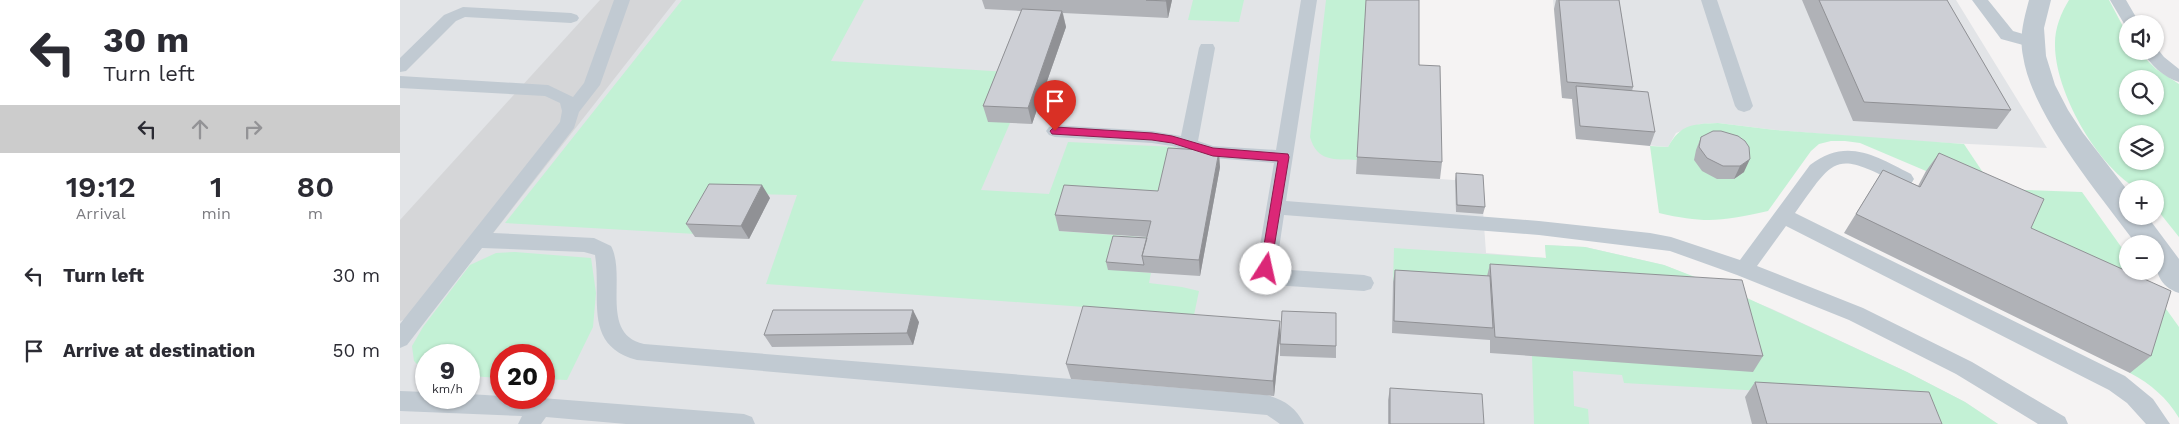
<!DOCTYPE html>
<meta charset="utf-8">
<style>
body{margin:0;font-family:"Work Sans",sans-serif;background:#f2f2f3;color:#2b2b33;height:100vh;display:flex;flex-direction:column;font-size:19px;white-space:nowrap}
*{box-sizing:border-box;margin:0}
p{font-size:16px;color:#7c7c81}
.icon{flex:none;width:28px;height:28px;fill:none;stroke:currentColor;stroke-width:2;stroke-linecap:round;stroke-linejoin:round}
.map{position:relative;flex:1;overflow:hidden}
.details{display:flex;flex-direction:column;background:#fff;width:400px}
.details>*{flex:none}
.hud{background:#fff;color:#2b2b33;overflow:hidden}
.controls{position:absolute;left:1719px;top:15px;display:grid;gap:10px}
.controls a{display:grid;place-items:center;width:45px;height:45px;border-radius:50%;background:#fff;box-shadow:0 1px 4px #0004;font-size:25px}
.speed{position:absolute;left:15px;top:344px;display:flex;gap:10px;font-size:25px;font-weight:700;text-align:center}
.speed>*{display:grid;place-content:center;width:65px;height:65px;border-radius:50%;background:#fff;box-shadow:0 1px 4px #0004;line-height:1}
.speed small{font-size:12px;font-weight:400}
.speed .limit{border:8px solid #d22;background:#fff;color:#111}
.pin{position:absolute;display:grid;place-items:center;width:42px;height:42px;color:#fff;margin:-51px -21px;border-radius:50% 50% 50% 0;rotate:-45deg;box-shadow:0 0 5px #0007}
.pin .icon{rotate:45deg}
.me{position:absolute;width:55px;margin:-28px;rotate:10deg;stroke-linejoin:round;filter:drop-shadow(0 0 4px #0008)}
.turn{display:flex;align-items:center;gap:18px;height:105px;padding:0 20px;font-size:22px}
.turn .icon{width:65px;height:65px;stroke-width:2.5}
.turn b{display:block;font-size:35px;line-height:42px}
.lanes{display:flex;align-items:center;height:48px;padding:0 20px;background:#0003;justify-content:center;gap:25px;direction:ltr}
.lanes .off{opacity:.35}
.eta{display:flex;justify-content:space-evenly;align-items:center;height:85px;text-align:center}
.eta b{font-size:30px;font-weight:600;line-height:35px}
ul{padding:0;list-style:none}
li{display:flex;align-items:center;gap:15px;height:75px;padding:0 20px}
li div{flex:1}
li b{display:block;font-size:19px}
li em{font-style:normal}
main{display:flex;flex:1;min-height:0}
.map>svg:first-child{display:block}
.airport{fill:#e2e4e7;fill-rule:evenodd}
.green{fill:#c3f1d5;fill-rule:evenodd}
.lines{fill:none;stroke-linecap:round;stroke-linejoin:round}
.taxiway{fill:#d5d6d8;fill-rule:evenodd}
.service{fill:#c1cad2;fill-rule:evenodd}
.tertiary{fill:#c1cad2;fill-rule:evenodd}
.wall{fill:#b0b2b7}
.shaded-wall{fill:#909195}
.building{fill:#cdcfd5;stroke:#909195}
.route{fill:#db2777;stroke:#8e194d}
</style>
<main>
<section class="details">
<div class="hud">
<div class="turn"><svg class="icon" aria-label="left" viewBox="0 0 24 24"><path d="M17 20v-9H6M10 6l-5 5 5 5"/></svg><div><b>30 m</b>Turn left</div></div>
<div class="lanes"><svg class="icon" aria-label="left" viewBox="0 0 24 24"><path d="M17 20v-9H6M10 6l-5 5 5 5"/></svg><svg class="icon off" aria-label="ahead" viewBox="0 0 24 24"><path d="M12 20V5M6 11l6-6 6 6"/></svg><svg class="icon off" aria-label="right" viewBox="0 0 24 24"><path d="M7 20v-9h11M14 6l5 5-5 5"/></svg></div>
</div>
<div class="eta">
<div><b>19:12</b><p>Arrival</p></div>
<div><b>1</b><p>min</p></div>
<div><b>80</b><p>m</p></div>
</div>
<ul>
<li><svg class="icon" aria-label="left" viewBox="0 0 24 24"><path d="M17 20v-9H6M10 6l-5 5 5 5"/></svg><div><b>Turn left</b></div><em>30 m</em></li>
<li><svg class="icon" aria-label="arrive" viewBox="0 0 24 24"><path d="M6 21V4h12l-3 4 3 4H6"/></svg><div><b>Arrive at destination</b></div><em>50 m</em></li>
</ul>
</section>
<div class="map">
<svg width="1779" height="424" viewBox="0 0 1779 424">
<rect width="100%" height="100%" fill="#f5f3f3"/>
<path class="airport" d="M 0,0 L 1017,0 L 1017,81 L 1040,179 L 1081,182 L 1086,253 L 1146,258 L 1145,245 L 1185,247 L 1264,265 L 1372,309 L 1507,372 L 1565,402 L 1598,424 L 0,424 ZM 26,355 L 69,355 L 69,398 L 26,398 ZM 101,355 L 144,355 L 144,398 L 101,398 Z
M 1153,0 L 1556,0 L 1647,148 L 1509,141 L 1375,130 L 1318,123 L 1300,124 L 1276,133 L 1268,147 L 1176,139 L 1172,99 L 1162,98 Z"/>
<path class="green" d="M 282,0 L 464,0 L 431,61 L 608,72 L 610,123 L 581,190 L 649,194 L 668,142 L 776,147 L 760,208 L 659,231 L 754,238 L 708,269 L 751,273 L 749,283 L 782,287 L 799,291 L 794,315 L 366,284 L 397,195 L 313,193 L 296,234 L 105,223 Z
M 793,0 L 844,0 L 839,22 L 788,20 Z
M 926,0 L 966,0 L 957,160 C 934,159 917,162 910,137 Z
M 1669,0 L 1709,0 L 1727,34 L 1728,51 L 1738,51 L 1756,69 L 1779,84 L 1779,237 L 1755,207 L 1755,189 C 1749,189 1741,190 1736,188 C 1696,164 1654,90 1655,43 C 1655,28 1661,13 1669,0 ZM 1728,79 L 1755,79 L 1755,106 L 1728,106 ZM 1728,134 L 1755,134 L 1755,161 L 1728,161 Z
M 1318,123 L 1375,130 L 1564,144 L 1594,189 L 1682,192 L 1727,255 L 1728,271 L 1739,271 L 1779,327 L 1779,418 C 1767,398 1751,384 1730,373 L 1526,171 L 1460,143 L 1445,141 L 1431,141 L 1419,144 L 1411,151 L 1368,211 C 1323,221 1306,224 1259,213 L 1250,146 L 1268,147 C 1281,124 1292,124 1318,123 Z
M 1145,245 L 1185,247 L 1264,265 L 1334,292 L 1507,372 L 1565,402 L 1598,424 L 1532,424 L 1522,400 L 1224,383 L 1222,375 L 1173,371 L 1174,406 L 1188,409 L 1189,424 L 1134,424 L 1132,355 L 1353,371 L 993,282 L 994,248 L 1146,258 Z
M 115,252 L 191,258 L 196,293 L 193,327 L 167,380 L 144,379 L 144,355 L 101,355 L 101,378 L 69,376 L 69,355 L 26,355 L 26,371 L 24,371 L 14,361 L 12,346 L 23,327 L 70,265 L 96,253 Z"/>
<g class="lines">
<path class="taxiway" d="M 200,0 L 276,0 L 33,310 L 0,321 L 0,220 Z"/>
<path class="service" d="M 214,0 L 230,0 L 200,85 L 179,112 L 174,128 L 93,233 L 194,238 L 211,246 C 227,276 199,334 244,344 L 867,395 C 884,400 896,407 904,424 L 880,424 L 867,415 L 237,360 C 182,345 202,298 195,255 L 184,252 L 82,248 L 7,345 L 0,348 L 0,324 L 160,122 L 162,111 L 160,103 L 145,96 L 0,88 L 0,76 L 148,85 L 173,97 L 184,83 Z
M 901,0 L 917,0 L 886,201 L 1139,221 L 1250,233 L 1271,237 L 1340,260 L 1410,165 C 1447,137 1475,156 1511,174 L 1514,179 L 1511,184 L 1505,186 L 1499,184 C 1434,150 1435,157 1395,213 L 1725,376 L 1753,399 L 1770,424 L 1746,424 L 1727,403 L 1709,390 L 1386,226 L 1357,266 L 1463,308 L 1572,362 L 1665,417 L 1668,424 L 1638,424 L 1556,374 L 1449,320 L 1337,275 L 1270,251 L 1139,235 L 884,215 L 876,269 L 964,275 L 971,277 L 974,283 L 971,289 L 964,291 L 873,285 L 860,280 L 856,269 L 874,163 L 813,158 L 772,146 L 752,143 L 655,137 L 649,135 L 646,131 L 649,127 L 655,125 L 752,131 L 781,136 L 799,48 L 801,44 L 813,44 L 815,48 L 798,141 L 813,146 L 876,150 Z
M 1301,0 L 1317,0 L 1353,106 L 1350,110 L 1344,112 L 1338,110 L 1335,106 Z
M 1572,0 L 1588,0 L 1613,31 L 1640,39 L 1642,43 L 1640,47 L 1634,48 L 1601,39 Z
M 1710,0 L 1726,0 L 1740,24 L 1728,24 L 1726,27 Z
M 63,7 L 171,13 L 177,15 L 179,18 L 177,21 L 171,23 L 65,17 L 56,21 L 6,71 L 0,72 L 0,58 L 44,15 Z
M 1756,47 L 1764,57 L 1779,69 L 1779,82 C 1764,78 1750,64 1742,51 L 1755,51 Z
M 0,391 L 26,392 L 26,398 L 69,398 L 69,394 L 101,396 L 101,398 L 142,398 L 344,414 L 352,417 L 355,424 L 226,424 L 146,417 L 141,424 L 118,424 L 122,416 L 0,411 Z"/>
<path class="tertiary" d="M 1629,0 L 1651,0 L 1644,28 L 1646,56 L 1655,85 L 1668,110 L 1683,133 L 1728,191 L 1728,216 L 1747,216 L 1779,259 L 1779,293 C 1755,285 1755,266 1755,244 L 1736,244 C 1700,195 1632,116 1623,56 C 1619,36 1624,19 1629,0 Z"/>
</g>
<path class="wall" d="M 582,0 L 772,0 L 768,18 L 663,13 L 666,27 L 632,124 L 588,122 L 583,106 L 621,11 L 585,9 Z
M 966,0 L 1019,65 L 1042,162 L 1040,179 L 956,174 Z
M 1156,0 L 1219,0 L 1233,87 L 1232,91 L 1255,132 L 1250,146 L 1176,139 L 1172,99 L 1162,98 L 1154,9 Z
M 1402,0 L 1547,0 L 1611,110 L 1597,129 L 1453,121 Z
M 1321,131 L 1344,172 L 1334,179 L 1317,179 L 1302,171 L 1294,160 L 1296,150 L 1301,137 Z
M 1539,153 L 1631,228 L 1751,356 L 1730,373 L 1444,233 L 1483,170 L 1518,186 L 1526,171 Z
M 820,167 L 800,276 L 708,270 L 706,262 L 747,238 L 747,237 L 659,231 L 655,215 L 758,191 Z
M 1056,173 L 1085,207 L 1083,214 L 1056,212 L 1055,180 Z
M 370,198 L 349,239 L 295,237 L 286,224 Z
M 1090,264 L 1363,356 L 1353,372 L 1090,353 L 1090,340 L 992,333 L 993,282 L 995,270 L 1087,276 Z
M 519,322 L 513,345 L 372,347 L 364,335 Z
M 880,336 L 936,346 L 936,358 L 880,356 L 880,338 L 874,396 L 671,379 L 666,364 Z
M 1355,382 L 1542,424 L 1352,424 L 1345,397 Z
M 990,388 L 1084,424 L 988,424 L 988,400 Z"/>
<path class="shaded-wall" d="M 766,0 L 772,0 L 768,18 L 766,1 Z
M 662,11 L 666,27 L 632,124 L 628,108 Z
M 819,151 L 820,167 L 800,276 L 799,260 Z
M 1350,159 L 1344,172 L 1334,179 L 1340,166 Z
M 362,185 L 370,198 L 349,239 L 341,226 Z
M 513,310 L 519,322 L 513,345 L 507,333 Z
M 880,321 L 880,337 L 874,396 L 873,381 Z"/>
<path class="building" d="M 746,0 L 766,0 L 766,1 Z
M 966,0 L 1019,0 L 1019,65 L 1040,66 L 1042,162 L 957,157 Z
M 1159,0 L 1219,0 L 1233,87 L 1167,82 Z
M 1419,0 L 1547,0 L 1611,110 L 1464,102 Z
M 622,9 L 662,11 L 628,108 L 583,106 Z
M 1176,86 L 1248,92 L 1255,132 L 1180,126 Z
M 1313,131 L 1321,131 L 1338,136 L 1345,141 L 1349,147 L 1350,159 L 1340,166 L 1323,166 L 1307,158 L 1299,147 L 1301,137 Z
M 768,148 L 819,151 L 799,260 L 742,256 L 751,221 L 655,215 L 664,185 L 758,191 Z
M 1539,153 L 1644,199 L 1631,228 L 1771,291 L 1751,356 L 1456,214 L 1483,170 L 1520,187 Z
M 1056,173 L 1083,175 L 1085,207 L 1057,205 Z
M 309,184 L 362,185 L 341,226 L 286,224 Z
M 713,236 L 747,238 L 742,256 L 744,265 L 706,262 Z
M 1090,264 L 1342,280 L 1363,356 L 1095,337 Z
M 995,270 L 1090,276 L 1093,328 L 994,321 Z
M 683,306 L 880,321 L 873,381 L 666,364 Z
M 373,310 L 513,310 L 507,333 L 364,335 Z
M 882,311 L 936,313 L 936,346 L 880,344 Z
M 1355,382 L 1529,392 L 1542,424 L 1367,424 Z
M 990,388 L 1082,394 L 1084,424 L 990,424 Z"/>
<path class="route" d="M 655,127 L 752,133 L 772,136 L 813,148 L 888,154 L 889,157 L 870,272 L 861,272 L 860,269 L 878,161 L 813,156 L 772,143 L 752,140 L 652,134 L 650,131 L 652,129 Z"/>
</svg>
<div class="controls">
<a><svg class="icon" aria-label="sound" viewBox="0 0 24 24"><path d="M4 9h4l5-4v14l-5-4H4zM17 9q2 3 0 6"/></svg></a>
<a><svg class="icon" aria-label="search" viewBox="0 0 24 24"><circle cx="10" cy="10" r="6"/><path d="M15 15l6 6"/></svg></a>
<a><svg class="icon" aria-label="layers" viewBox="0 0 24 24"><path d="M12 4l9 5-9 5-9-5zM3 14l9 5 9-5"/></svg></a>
<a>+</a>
<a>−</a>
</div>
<div class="speed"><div>9<small>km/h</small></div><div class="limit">20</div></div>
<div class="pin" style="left:655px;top:131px;background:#d93025"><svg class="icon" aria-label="arrive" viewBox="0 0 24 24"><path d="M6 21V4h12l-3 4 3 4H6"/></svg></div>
<svg class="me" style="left:866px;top:269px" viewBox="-20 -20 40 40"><circle r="19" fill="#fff"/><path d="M0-13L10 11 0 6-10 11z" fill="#db2777"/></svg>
</div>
</main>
